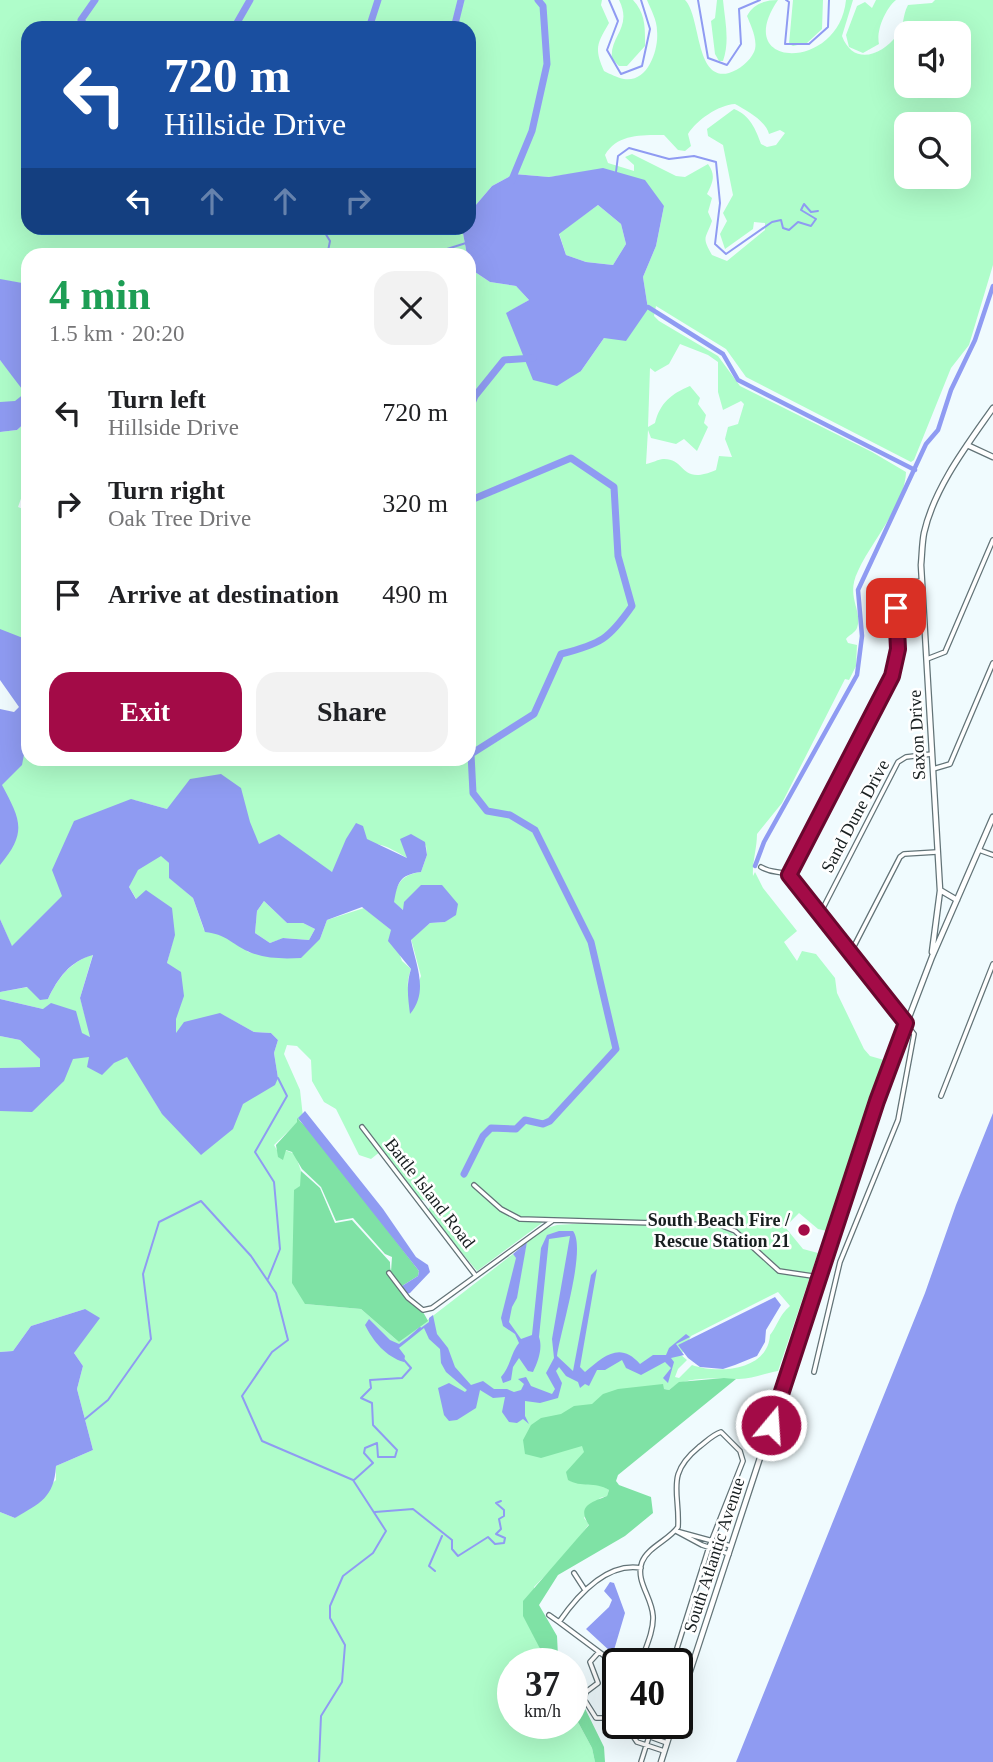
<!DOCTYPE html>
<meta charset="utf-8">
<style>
body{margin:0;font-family:"Times New Roman",serif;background:#f2f2f2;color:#202124;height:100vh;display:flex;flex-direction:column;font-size:26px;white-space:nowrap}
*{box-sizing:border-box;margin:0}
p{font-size:23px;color:#757577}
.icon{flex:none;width:38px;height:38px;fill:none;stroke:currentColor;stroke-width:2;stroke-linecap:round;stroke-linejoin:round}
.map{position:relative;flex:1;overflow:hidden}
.details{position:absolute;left:21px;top:248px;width:455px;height:518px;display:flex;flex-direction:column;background:#fff;border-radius:21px;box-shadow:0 7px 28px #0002}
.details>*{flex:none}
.guide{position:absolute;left:21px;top:21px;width:455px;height:214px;border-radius:21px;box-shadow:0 7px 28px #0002;background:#1a4fa0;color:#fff;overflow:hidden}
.tools{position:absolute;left:894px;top:21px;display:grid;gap:14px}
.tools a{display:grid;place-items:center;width:77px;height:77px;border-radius:14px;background:#fff;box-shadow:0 7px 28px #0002;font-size:35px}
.speed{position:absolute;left:497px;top:1648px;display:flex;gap:14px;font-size:35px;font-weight:700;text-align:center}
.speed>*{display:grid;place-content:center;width:91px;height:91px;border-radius:50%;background:#fff;box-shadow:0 7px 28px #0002;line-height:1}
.speed small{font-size:18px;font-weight:400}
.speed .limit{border:4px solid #111;border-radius:10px;background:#fff;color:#111}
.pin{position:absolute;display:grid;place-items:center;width:60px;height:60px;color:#fff;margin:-30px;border-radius:14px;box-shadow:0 4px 10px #0006}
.me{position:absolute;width:77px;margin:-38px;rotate:18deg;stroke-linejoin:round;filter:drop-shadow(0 0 5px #0008)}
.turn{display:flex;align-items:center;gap:24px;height:147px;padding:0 28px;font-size:32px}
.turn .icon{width:91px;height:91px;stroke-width:2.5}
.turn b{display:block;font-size:49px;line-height:60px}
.lanes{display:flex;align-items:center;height:66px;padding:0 28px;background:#0003;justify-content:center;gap:35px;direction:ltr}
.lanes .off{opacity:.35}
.round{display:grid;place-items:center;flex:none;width:74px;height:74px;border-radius:21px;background:#f2f2f2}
.overview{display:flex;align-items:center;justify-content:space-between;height:119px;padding:0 28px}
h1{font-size:42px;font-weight:700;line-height:52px;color:#1e9e55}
.action{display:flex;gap:14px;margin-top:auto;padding:14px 28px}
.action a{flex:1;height:80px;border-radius:21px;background:#a30b47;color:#fff;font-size:28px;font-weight:700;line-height:80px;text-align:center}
.action a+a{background:#f2f2f2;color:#202124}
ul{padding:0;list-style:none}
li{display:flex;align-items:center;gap:21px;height:91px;padding:0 28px}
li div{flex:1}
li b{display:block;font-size:26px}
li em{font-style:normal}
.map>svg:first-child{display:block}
.green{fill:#affdca;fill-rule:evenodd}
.forest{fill:#7fe2a5}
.water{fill:#8f9bf2;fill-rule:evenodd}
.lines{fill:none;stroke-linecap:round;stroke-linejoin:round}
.stream{stroke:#8f9bf2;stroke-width:2}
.canal{stroke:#8f9bf2;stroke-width:4.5}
.river{stroke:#8f9bf2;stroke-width:7}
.minor-casing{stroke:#627377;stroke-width:6}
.tertiary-casing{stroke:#627377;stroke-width:7}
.minor{stroke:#fff;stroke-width:3.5}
.tertiary{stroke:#fff;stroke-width:4.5}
.route-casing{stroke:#6a072e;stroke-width:18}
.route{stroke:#a30b47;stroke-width:12}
.poi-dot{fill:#a30b47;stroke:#fff;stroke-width:2.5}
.labels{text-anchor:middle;stroke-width:5;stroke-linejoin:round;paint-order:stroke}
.street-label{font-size:18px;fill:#181f20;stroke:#fff}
.poi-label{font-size:18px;font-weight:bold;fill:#181f20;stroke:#fff;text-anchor:end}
</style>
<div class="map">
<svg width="993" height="1762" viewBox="0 0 993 1762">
<rect width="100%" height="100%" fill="#f0fbfe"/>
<path class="green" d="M 0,0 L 602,0 L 601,5 L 609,23 C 597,44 594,48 604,71 C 610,74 618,78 624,79 C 648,83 659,49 657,31 C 657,20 651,10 647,0 L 685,0 C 701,16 695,82 729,73 C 739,70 750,61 754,52 C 759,41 750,24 747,16 C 753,4 765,0 778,0 C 730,70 839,72 846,0 L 853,0 L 842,36 C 853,66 882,56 897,35 C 905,25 902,16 908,5 L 932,3 L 935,0 L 993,0 L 993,265 L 969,345 L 951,368 L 914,460 L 911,462 L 746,377 L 726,349 L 656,306 L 654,316 L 659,321 L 718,356 L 740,386 L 872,452 L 906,472 C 905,505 871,542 858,571 C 845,597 863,610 857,628 C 855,633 849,635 846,639 L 848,643 L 857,645 L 856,666 L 849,680 L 845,679 L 782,803 L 757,834 C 757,848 752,863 753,876 L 755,872 L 763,888 L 797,931 L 784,942 L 797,961 L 802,951 L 816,954 L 835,978 L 837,993 L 864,1049 L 870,1056 L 884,1060 L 827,1231 L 818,1229 L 799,1213 L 785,1227 L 803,1249 L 818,1253 L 778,1371 C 765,1373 752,1379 739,1379 C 719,1379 685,1375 669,1390 L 663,1389 L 606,1488 L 609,1490 L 607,1496 L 600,1498 L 584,1518 L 589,1524 L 570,1550 L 534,1587 L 540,1650 L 548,1664 L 513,1664 L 513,1724 L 572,1724 L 572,1711 L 592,1748 L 595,1762 L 0,1762 L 0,1512 L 15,1518 L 56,1480 L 56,1466 L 93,1450 L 77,1389 L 83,1366 L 74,1353 L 85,1309 L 31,1326 L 13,1351 L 0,1352 L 0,1107 L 66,1058 L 86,1055 L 110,1061 L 127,1055 L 161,1112 L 228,1107 L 278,1078 L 274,1053 L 278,1040 L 271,1033 L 254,1032 L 223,1015 L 175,1034 L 167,963 L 174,936 L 137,900 L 129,887 L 134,872 L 160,854 L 169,863 L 171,879 L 193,898 L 204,930 L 215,930 L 241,943 L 248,952 L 263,955 L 320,939 L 327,920 L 364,908 L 391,930 L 402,961 L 411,969 C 404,989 411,989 409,1006 L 421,976 L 411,939 L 430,923 L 445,922 L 456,913 L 403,910 L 393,902 C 397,883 401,875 421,872 L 427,855 L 426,845 L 412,861 C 380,842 378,840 342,850 L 332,873 L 167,809 L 134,800 L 61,900 L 12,947 L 0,919 L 0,786 L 20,766 L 28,730 L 28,760 L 469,760 L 469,268 L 490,282 L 516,286 L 529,300 L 507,313 L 581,371 L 604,338 L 648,309 L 643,277 L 656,246 L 664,206 L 571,174 L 549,177 L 514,174 L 492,186 L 469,213 L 469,28 L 28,28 L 28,228 L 462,228 L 467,255 L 28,256 L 28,284 L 0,280 ZM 906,33 L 959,33 L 959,86 L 906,86 ZM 735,104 C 746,110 766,121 769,134 L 780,130 L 785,133 L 776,145 L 767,147 L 761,144 C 756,130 750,115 734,109 L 707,129 L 708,136 L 723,145 L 733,195 L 723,213 L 727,221 L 720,234 L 725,249 L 753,229 L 754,222 L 765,223 L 765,230 L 727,261 L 712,255 C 701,236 706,239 712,221 L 708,212 L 712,198 L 707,194 C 713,182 716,175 708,164 L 685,177 L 676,176 L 632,154 L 625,157 L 634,165 L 634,171 L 608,163 L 605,155 C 617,134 641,135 664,135 L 678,150 L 685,151 L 691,146 L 688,134 C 697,120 718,105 735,104 ZM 906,124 L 959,124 L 959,177 L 906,177 ZM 680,344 L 708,355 L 718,362 L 718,392 L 723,410 L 741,401 L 744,404 L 738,424 L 728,427 L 725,439 L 732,457 L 719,456 L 716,470 C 679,486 687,458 663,459 C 659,459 652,463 646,464 L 648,430 L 651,438 L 676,444 L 684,439 L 697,451 L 708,427 L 704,423 L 706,415 L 698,404 L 700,398 L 690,386 C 671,394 660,403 655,423 L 648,427 L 650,368 L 655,372 L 669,364 ZM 287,1045 L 297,1046 L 311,1060 L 312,1081 L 324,1102 L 336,1109 L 359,1155 L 371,1159 L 381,1151 L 418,1199 L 427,1201 L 430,1207 L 427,1211 L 477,1271 L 546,1220 L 710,1222 C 727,1215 739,1231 749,1243 L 719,1226 L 589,1223 L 557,1225 L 544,1229 L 527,1242 L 525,1251 L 516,1257 L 513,1254 L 399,1342 L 361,1309 L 305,1304 L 301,1171 L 295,1154 L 285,1150 L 282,1159 L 274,1145 L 303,1117 L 300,1090 L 284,1054 ZM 778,1292 L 790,1306 C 779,1315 778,1325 770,1335 C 768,1371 717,1374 692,1365 L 679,1378 L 675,1377 L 678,1369 L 687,1360 L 681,1355 L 691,1336 Z
M 619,0 L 633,0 C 646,14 645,28 645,46 L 627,66 L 619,66 L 612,59 C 609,36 633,28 619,0 Z
M 717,0 L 723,0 C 725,21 730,41 723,61 L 719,61 L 715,54 L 711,21 L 715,18 Z
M 793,0 L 823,0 L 822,29 L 807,43 L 793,46 L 789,44 Z
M 876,0 L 896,0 C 885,9 876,31 879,44 L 863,53 L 849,47 L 846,35 L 857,6 L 865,2 L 872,8 Z
M 598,205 L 621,224 L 626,244 L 613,265 L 586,262 L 566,255 L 559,233 Z
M 0,360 L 26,391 L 23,402 L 0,402 Z
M 28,420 L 28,479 L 18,507 L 28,511 L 28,645 L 0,632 L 0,432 L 17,430 Z
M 264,901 L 287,923 L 303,923 L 315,929 L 309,940 L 284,938 L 270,943 L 255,933 L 257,911 Z
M 93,954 L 80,998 L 91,1037 L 85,1036 L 43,1009 L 0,999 L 0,992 L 28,987 L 40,999 L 48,999 C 59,976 70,963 93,954 Z
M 0,1036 L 20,1040 L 40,1059 L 40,1067 L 0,1068 Z"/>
<path class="forest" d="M 297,1118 L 314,1135 L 419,1271 L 418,1276 L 402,1286 L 391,1272 L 392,1257 L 385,1254 L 353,1218 L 336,1221 L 321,1187 L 302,1169 L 292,1152 L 286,1150 L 283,1160 L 278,1157 L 276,1145 L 297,1122 Z
M 301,1171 L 320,1188 L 335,1223 L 352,1220 L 390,1262 C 389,1289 419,1299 428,1321 L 399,1342 L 361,1309 L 305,1304 L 292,1283 L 294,1190 L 300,1186 Z
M 724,1378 L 736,1379 L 618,1475 L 616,1481 L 619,1485 L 651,1497 L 653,1513 L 625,1536 L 558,1575 L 539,1605 L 557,1636 L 558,1656 L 562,1664 L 548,1664 L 523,1616 L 523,1601 L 589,1525 C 576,1506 592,1502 607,1496 L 609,1490 C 595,1481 581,1488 568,1480 L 566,1472 L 584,1452 L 582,1446 L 541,1458 L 525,1454 L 523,1440 L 531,1425 L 541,1418 L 561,1414 L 574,1406 L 592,1404 L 603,1394 L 618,1389 L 663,1384 L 664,1389 L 669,1390 L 679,1382 Z
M 572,1682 L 604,1747 L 605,1762 L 595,1762 L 592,1748 L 572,1711 Z"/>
<path class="water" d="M 603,168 L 645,180 L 664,206 L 656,246 L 643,277 L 648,309 L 626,341 L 604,338 L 581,371 L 557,386 L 533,380 L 506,313 L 529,300 L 516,286 L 490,282 L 469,268 L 469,256 L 467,255 L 462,228 L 469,228 L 469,213 L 492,186 L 514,174 L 549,177 ZM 598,205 L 621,224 L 626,244 L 613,265 L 586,262 L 566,255 L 559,234 Z
M 0,279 L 28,284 L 28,420 L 17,430 L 0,432 L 0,402 L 15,401 L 25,393 L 0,360 Z
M 0,629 L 28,640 L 28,733 L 22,765 L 2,785 C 20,819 28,832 0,865 L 0,709 L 14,712 L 19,707 L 0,680 Z
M 221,774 L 241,788 L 250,822 L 259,844 L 279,834 L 332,872 L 346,839 L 356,823 L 363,826 L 367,839 L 407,858 L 400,839 L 411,834 L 425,842 L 427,855 L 421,872 C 399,875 398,882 394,902 L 403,910 L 404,902 L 421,885 L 442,885 L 458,904 L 456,915 L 445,922 L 430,923 L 411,940 C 416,966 429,991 410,1014 C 408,998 406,984 411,969 L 388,941 L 391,930 L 362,907 L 327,920 L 320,939 L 301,958 C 283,959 262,959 245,950 C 228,941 227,935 205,932 L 193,898 L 169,878 L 169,863 L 161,856 L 138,870 L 129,887 L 136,899 L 146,890 L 172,908 L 175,935 L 167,963 L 181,972 L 184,996 L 176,1019 L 176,1033 L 184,1022 L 220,1013 L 254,1032 L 271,1033 L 278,1040 L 274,1053 L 278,1078 L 275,1085 L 243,1104 L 233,1129 L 201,1155 L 162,1114 L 127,1057 L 114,1063 L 102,1075 L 87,1067 L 89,1057 L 73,1059 L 64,1081 L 32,1112 L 0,1111 L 0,1068 L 40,1067 L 40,1059 L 20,1040 L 0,1036 L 0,999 L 43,1009 L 51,1003 L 76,1011 L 82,1033 L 90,1037 L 80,998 L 93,955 C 70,961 58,978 48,999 L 40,1000 L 27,987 L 0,992 L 0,919 L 12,946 L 62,896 L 52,870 L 74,821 L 131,799 L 167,809 L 190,779 ZM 264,901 L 287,923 L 303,923 L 315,929 L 309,940 L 283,938 L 270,943 L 255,933 L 257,911 Z
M 305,1111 L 383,1209 L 416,1257 L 428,1265 L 430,1272 L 410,1293 L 407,1294 L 402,1286 L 418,1276 L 419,1271 L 298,1118 Z
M 993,1113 L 993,1762 L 736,1762 L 925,1293 L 956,1205 Z
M 559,1231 L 573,1231 C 587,1249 560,1332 557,1356 L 573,1371 L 591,1275 L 597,1269 L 580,1367 L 585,1372 C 604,1356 620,1341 640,1364 L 653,1355 L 666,1355 L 669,1348 L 686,1334 L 690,1337 L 676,1344 L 684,1355 L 671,1358 L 674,1362 L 668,1383 L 663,1378 L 671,1368 L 665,1362 L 641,1375 L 626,1368 L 622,1360 L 605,1370 L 597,1370 L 589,1386 L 585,1384 L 580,1388 L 578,1382 L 566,1376 L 559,1367 L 556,1371 L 562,1383 L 558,1398 L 540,1403 L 525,1401 L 525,1416 L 529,1424 L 523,1419 L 517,1423 L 509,1422 L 502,1412 L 505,1397 L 493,1398 L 480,1390 L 476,1408 L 457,1420 L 449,1421 L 444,1415 L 438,1388 L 449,1383 L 465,1392 L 467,1390 L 446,1372 L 441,1363 L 440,1349 L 429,1339 L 424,1328 L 399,1348 L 405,1356 L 404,1362 C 386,1357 373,1341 365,1325 L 369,1319 L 390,1340 L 399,1344 L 429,1322 L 429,1318 L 433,1315 L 437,1334 L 448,1348 L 455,1367 L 471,1385 L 483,1381 L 494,1389 L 507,1389 L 514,1392 L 521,1390 L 524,1384 L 518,1379 L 526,1377 L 531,1386 L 552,1394 L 555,1389 L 546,1373 L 554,1358 L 552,1339 L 570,1236 L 549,1239 L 539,1337 C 543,1348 538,1362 533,1372 L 528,1371 L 519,1358 L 513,1367 L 511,1380 L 503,1383 L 501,1377 C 511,1366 510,1354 519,1343 L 515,1334 L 503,1326 L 501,1318 L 516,1258 L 513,1254 L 527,1242 L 517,1298 L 512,1307 L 509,1322 L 521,1339 L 532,1335 L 541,1248 L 547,1235 Z
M 775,1297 L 781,1305 L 766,1330 L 765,1342 L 757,1356 L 735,1365 L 723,1369 L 700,1367 L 688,1358 L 678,1345 Z
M 85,1309 L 100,1318 L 74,1353 L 83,1366 L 77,1389 L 93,1450 L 56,1466 C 54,1498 40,1503 15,1518 L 0,1512 L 0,1352 L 13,1351 L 31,1326 Z
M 610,1582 L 614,1583 L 625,1613 L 614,1650 L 611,1652 L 586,1629 L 609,1607 L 612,1600 L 604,1591 Z"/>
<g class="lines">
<path class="stream" d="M 609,0 L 618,21 L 607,50 L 621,74 L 642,66 L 650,29 L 641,0
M 698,0 L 708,58 L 727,65 L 741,44 L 739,9 L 760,0
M 786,0 L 789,2 L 785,44 L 809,44 L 828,27 L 829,0
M 616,172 L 618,156 L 629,148 L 669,159 L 694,156 L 716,162 L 720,203 L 715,244 L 726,254 L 772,222 L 781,220 L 783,228 L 789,230 L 798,222 L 811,226 L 816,219 L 801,210 L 804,204 L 811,212 L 818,211
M 322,228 L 330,241 L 327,256
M 425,256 L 466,243
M 268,1279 L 280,1249 L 274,1182 L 255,1152 L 287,1096 L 278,1078
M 409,1338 L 420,1328
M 85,1419 L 108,1400 L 151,1339 L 143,1274 L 159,1222 L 201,1201 L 251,1256 L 276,1293 L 288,1340 L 272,1352 L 242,1396 L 262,1441 L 353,1480 L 386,1531 L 373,1553 L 343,1576 L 330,1606 L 330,1618 L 345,1645 L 342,1682 L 321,1716 L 319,1762
M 354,1480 L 373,1463 L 364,1453 L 365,1448 L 377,1443 L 378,1457 L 395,1457 L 397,1450 L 373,1425 L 372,1403 L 361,1398 L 371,1388 L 370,1380 L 402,1378 L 411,1368 L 404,1360
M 375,1512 L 413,1509 L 452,1540 L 452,1549 L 458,1556 L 488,1537 L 495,1544 L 504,1543 L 505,1538 L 496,1534 L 501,1529 L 499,1519 L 504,1516 L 504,1510 L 496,1503 L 501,1501
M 435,1571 L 429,1566 L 442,1536"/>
<path class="canal" d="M 648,307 L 723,354 L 738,380 L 915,470
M 755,866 L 764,842 L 857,675 L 862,636 L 858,590 L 926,444 L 938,430 L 951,390 L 975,340 L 993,286"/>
<path class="river" d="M 87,28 L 81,20 L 95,0
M 234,28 L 250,0
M 369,28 L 378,0
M 454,28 L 461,0
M 511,182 L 532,131 L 547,64 L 543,6 L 538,0
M 469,410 L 475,396 L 504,360 L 533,358
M 464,1174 L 483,1136 L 491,1128 L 516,1129 L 525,1120 L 543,1124 L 550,1121 L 616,1049 L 591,942 L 535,830 L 510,815 L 487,811 L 473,793 L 471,754 L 534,714 L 561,654 C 601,644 609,639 632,606 L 618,556 L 614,487 L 571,458 L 471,500 L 469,499"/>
<g class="minor-casing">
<path id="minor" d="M 927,659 L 945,652 L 993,540
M 933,769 L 950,764 L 993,663
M 979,850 L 993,855
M 761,867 C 773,874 779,870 790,875 L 914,1034 L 898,1120 L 840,1262 L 814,1372
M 790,874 L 892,676 L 898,649 L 895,588 L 899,583 L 922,581
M 821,912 L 898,762 L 906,757 L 932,754
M 851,952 L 900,857 L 904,854 L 937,852
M 941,1096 L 993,964
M 362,1127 L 476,1276
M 474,1185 L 501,1209 L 520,1219 L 720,1225 L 735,1231 L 779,1271 L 819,1277
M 389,1273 L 408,1298 L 423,1310 L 432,1308 L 552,1221
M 729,1554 L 702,1545 L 676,1531 L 731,1546
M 574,1573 L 585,1590
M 549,1615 L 559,1622
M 599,1652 L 590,1662 L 598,1683 L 586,1692 L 584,1699 L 596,1718 L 618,1718
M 640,1664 C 645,1649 654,1631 653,1616 C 652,1597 635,1581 642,1562 C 648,1547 669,1540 678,1527 C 680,1491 665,1475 699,1447 C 706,1442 712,1435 721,1432 L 740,1451 L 743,1461 L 709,1547 L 672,1664
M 618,1666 L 559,1622 C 577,1596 606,1562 641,1568
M 625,1724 L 637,1742 L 664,1751
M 629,1729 L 667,1743
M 641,1762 L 653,1724"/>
</g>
<g class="tertiary-casing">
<path id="tertiary" d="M 967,445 L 993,457
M 957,900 L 940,890 L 921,565 C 922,555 922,543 924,533 C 934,488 967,445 993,408
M 932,952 L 940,891
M 677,1711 L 877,1101 L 932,957 L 993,817
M 661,1762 L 673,1724"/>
</g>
<use href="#minor" class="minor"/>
<use href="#tertiary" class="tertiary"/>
</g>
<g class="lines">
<g class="route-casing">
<path id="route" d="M 771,1425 L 877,1101 L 906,1023 L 789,875 L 892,676 L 898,649 L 896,608"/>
</g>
<use href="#route" class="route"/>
</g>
<circle class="poi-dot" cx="804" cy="1230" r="7"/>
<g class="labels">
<g class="street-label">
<text transform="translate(917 735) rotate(-93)" y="6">Saxon Drive</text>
<text transform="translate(855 816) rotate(-62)" y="6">Sand Dune Drive</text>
<text transform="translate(430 1193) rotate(52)" y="6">Battle Island Road</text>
<text transform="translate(714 1555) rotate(-72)" y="6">South Atlantic Avenue</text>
</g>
<g class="poi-label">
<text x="790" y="1226">South Beach Fire /<tspan x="790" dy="21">Rescue Station 21</tspan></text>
</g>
</g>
</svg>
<div class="tools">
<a><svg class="icon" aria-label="sound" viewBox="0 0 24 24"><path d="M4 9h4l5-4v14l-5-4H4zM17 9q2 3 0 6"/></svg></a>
<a><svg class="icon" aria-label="search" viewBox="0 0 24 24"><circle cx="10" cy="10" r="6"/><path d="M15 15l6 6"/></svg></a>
</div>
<div class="speed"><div>37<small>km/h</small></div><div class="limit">40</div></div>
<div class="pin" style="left:896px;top:608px;background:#d93025"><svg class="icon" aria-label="arrive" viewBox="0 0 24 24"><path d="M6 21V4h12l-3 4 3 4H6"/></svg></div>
<svg class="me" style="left:771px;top:1425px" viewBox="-20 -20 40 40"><circle r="17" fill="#a30b47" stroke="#fff" stroke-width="3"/><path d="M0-11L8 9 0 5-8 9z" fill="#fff"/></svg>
<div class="guide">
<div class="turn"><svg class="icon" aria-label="left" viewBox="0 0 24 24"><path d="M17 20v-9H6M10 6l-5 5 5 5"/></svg><div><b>720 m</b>Hillside Drive</div></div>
<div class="lanes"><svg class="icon" aria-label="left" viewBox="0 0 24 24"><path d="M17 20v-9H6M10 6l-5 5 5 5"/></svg><svg class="icon off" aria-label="ahead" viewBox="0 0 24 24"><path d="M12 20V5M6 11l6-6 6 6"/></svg><svg class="icon off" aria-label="ahead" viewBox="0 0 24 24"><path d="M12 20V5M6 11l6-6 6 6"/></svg><svg class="icon off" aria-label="right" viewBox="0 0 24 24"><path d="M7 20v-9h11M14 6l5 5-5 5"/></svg></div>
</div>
<section class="details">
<div class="overview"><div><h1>4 min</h1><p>1.5 km · 20:20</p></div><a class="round"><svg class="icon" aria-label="close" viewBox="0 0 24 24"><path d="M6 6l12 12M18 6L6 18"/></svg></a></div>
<ul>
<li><svg class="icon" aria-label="left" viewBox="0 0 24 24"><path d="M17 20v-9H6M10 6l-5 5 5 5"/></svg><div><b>Turn left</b><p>Hillside Drive</p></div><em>720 m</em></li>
<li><svg class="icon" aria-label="right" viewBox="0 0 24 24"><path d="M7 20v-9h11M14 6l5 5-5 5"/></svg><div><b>Turn right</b><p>Oak Tree Drive</p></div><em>320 m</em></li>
<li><svg class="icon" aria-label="arrive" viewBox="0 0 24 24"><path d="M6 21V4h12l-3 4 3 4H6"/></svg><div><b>Arrive at destination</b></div><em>490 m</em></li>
</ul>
<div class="action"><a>Exit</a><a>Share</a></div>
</section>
</div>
